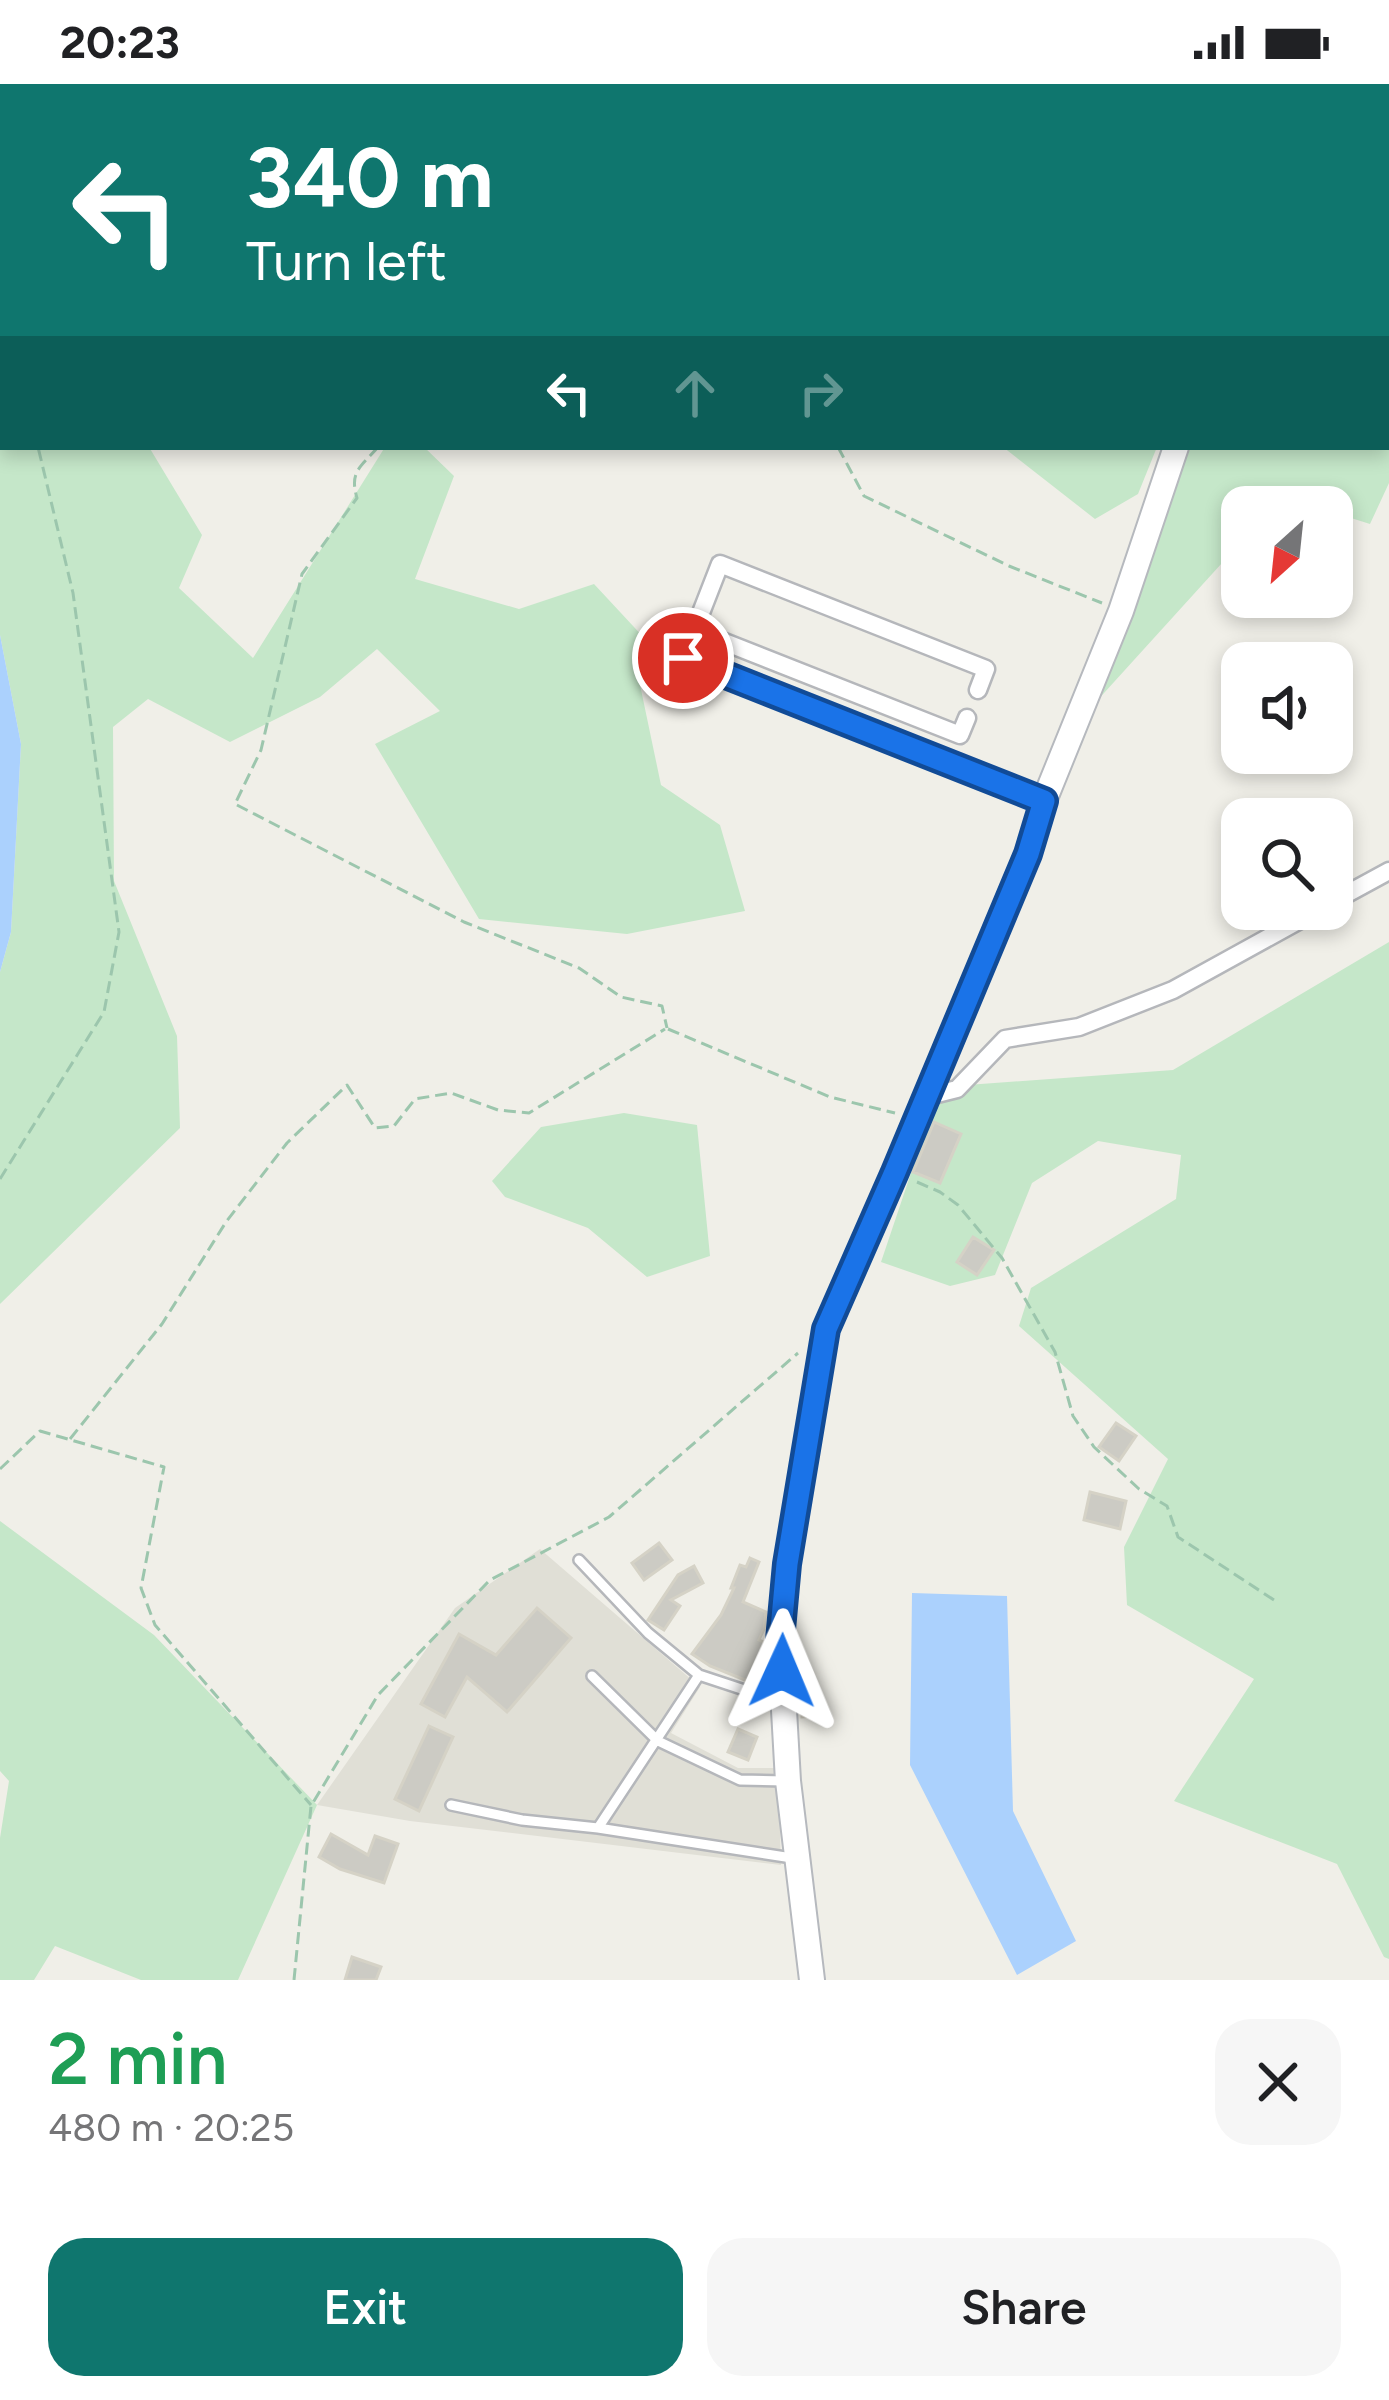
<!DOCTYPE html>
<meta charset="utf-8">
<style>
body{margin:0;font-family:Figtree,sans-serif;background:#f6f6f6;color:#202124;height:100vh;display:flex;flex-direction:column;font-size:45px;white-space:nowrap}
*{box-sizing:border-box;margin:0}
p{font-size:39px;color:#757577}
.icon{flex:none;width:66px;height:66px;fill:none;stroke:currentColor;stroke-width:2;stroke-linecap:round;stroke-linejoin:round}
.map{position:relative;height:1896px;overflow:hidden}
.drawer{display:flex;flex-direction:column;background:#fff;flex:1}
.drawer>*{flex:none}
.banner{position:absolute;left:0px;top:0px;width:1389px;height:366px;box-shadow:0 6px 18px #0003;background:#0f766e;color:#fff;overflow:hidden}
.needle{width:78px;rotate:207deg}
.tools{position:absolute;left:1221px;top:402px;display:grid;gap:24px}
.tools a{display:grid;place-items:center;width:132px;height:132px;border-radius:24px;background:#fff;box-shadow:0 6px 18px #0003;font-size:60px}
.pin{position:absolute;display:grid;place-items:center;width:102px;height:102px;color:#fff;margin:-51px;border:6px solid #fff;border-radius:50%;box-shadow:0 3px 12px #0007}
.me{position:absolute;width:132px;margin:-66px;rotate:1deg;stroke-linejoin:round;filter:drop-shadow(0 0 9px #0008)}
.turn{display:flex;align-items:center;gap:42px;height:252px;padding:0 48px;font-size:54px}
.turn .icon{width:156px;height:156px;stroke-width:2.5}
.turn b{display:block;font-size:84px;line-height:102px}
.lanes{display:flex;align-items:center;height:114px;padding:0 48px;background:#0003;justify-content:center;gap:60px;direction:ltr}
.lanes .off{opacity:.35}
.round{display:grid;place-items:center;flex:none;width:126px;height:126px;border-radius:36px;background:#f6f6f6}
.head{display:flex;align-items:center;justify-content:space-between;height:204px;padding:0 48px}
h1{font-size:72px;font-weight:600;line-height:90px;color:#1e9e55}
.primary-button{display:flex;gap:24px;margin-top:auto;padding:24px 48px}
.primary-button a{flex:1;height:138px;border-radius:36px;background:#0f766e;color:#fff;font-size:48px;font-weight:600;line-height:138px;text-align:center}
.primary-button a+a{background:#f6f6f6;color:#202124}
.status{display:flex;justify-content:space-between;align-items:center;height:84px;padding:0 60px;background:#fff;direction:ltr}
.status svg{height:33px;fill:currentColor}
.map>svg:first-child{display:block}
.education{fill:#e0dfd6}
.green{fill:#c5e7c9}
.water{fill:#abd1fd}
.building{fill:#cccbc4;stroke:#d5d2c6;stroke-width:3}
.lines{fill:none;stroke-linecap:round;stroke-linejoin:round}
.service-casing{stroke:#b5b7bb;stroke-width:14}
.minor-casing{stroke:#b5b7bb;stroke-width:21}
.secondary-casing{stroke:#b6b9be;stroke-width:28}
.path{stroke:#9cc6ad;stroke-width:3;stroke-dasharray:12 6;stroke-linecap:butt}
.service{stroke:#fff;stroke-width:9}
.minor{stroke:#fff;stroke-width:16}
.secondary{stroke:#fff;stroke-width:24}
.route-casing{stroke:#114b97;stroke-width:30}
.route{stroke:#1a73e8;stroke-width:21}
</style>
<div class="status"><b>20:23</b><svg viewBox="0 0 49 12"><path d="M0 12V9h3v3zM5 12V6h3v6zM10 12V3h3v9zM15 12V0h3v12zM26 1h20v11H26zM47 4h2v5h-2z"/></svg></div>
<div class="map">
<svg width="1389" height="1896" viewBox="0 0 1389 1896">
<rect width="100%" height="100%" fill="#f0efe8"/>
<path class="education" d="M 540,1465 L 700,1603 L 671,1649 L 738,1684 L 778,1684 L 781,1781 L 410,1737 L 317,1721 L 455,1524 Z"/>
<path class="green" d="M 0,0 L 143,0 L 140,3 L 3,3 L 3,363 L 149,363 L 202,451 L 179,504 L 253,574 L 385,363 L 424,363 L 454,392 L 415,495 L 519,525 L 594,500 L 647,557 L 639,596 L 661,701 L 720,741 L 745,827 L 627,850 L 479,835 L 375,660 L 440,627 L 377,565 L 320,613 L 230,658 L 148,615 L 113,643 L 114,797 L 177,952 L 180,1044 L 0,1220 L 0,888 L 11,848 L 21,660 L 0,551 Z
M 244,0 L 892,0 L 890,3 L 254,3 Z
M 1386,171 L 1389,173 L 1389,399 L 1370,440 L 1332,428 L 1332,423 L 1307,419 L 1301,423 L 1242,423 L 1242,461 L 1232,468 L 1075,641 L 1182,363 L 1386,363 Z
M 1003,363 L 1157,363 L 1138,410 L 1095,435 Z
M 1389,858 L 1389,1875 L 1384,1873 L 1337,1780 L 1174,1717 L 1254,1595 L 1127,1521 L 1124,1463 L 1168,1375 L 1019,1242 L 1031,1204 L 1176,1115 L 1181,1071 L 1098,1057 L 1032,1099 L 995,1191 L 950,1202 L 881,1178 L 940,1003 L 1173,986 Z
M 624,1029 L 697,1041 L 710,1172 L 647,1193 L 588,1144 L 505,1113 L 492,1097 L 541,1043 Z
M 0,1437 L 154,1551 L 317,1721 L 238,1896 L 141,1896 L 55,1862 L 34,1896 L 0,1896 L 0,1754 L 9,1697 L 0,1687 Z"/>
<path class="water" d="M 0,551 L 21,660 L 11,848 L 0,888 Z
M 912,1509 L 1007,1512 L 1013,1727 L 1076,1857 L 1017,1891 L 910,1681 Z"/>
<path class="building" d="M 934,1038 L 961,1050 L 940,1099 L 913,1088 Z
M 973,1153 L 994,1166 L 977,1191 L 957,1178 Z
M 1116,1339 L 1136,1352 L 1119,1377 L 1099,1363 Z
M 1090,1408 L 1126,1417 L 1120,1445 L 1084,1436 Z
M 659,1459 L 672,1476 L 644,1496 L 632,1479 Z
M 750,1474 L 759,1478 L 743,1518 L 766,1528 L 764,1545 L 759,1556 L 764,1558 L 764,1572 L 750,1598 L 710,1582 L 692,1570 L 721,1531 L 734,1504 L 731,1504 L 740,1481 L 746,1483 Z
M 694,1482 L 703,1499 L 671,1516 L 680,1522 L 664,1546 L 648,1536 L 678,1491 Z
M 537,1524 L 571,1554 L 507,1628 L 467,1593 L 445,1633 L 421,1620 L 459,1550 L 496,1571 Z
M 818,1608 L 818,1632 L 802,1633 L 802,1609 Z
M 429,1642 L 453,1653 L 419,1727 L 395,1715 Z
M 738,1645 L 757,1653 L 748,1676 L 728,1668 Z
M 331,1750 L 368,1771 L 375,1752 L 398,1760 L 384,1799 L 340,1785 L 319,1773 Z
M 352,1873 L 381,1883 L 376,1896 L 345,1896 Z"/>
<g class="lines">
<g class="service-casing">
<path id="service" d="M 579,1476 L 648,1549 L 699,1591
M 592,1592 L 658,1657 L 740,1696 L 785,1697
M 451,1721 L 522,1736 L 598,1744 L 699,1591 L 778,1617
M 598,1744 L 792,1774"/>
</g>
<g class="minor-casing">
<path id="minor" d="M 694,546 L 960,651 L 967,634
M 978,606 L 986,585 L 720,480 L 683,575 L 1044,717
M 1332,818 L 1389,787
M 925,1013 L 957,1005 L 1005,955 L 1079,943 L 1173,906 L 1320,825"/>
</g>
<g class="secondary-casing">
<path id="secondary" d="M 1283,3 L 1284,0
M 812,1896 L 788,1697 L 780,1555 L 787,1480 L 826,1245 L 895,1088 L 1028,769 L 1044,717 L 1121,527 L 1176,363"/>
</g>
<path class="path" d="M 1386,198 L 1389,199
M 0,280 L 3,285
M 378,363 C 361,383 349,387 357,414 L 302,490 L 261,666 L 235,720 L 464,838 L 579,884 L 621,913 L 662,922 L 667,944
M 838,363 L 864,412 L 1009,482 L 1102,519
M 668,945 L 830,1013 L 895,1029
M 0,1095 L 104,928 L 119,848 L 73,509 L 38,363
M 917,1098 L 940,1108 L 958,1121 L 1002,1174 L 1055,1268 L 1073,1332 L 1094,1363 L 1139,1405 L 1167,1422 L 1178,1453 L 1277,1518
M 70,1355 L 162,1240 L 226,1138 L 287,1059 L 347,1001 L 375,1044 L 394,1042 L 415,1015 L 451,1009 L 498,1026 L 529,1029 L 665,945
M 0,1385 L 40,1347 L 164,1383 L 141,1504 L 155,1541 L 311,1721
M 294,1896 L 311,1722 L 378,1611 L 490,1496 L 609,1433 L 798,1269"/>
<use href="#service" class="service"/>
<use href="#minor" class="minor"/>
<use href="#secondary" class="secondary"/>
</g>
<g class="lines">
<g class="route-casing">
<path id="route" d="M 683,574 L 1044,717 L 1028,770 L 895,1088 L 826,1245 L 787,1480 L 780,1556 L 782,1587"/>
</g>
<use href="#route" class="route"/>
</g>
</svg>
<div class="tools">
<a><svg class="needle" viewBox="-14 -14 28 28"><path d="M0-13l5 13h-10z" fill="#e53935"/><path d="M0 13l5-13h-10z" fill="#757577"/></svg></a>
<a><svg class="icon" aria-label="sound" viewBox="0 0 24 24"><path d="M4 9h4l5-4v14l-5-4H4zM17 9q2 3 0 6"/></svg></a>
<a><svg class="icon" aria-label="search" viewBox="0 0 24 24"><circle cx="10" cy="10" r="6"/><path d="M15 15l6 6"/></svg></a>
</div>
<div class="pin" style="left:683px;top:574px;background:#d93025"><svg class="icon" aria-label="arrive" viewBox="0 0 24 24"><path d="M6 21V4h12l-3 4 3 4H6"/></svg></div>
<svg class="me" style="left:782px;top:1587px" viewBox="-20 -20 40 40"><path d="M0-17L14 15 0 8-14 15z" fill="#1a73e8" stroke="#fff" stroke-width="4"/></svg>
<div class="banner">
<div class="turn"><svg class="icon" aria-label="left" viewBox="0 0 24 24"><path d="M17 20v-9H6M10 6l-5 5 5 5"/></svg><div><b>340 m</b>Turn left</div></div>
<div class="lanes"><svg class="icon" aria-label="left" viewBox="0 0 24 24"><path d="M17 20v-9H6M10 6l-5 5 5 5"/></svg><svg class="icon off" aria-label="ahead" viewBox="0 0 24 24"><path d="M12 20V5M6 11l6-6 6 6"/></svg><svg class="icon off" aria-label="right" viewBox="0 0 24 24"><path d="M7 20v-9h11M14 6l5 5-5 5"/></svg></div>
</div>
</div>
<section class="drawer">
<div class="head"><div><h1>2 min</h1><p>480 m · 20:25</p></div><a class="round"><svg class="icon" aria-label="close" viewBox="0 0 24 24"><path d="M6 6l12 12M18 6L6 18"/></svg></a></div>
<div class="primary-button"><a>Exit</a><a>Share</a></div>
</section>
